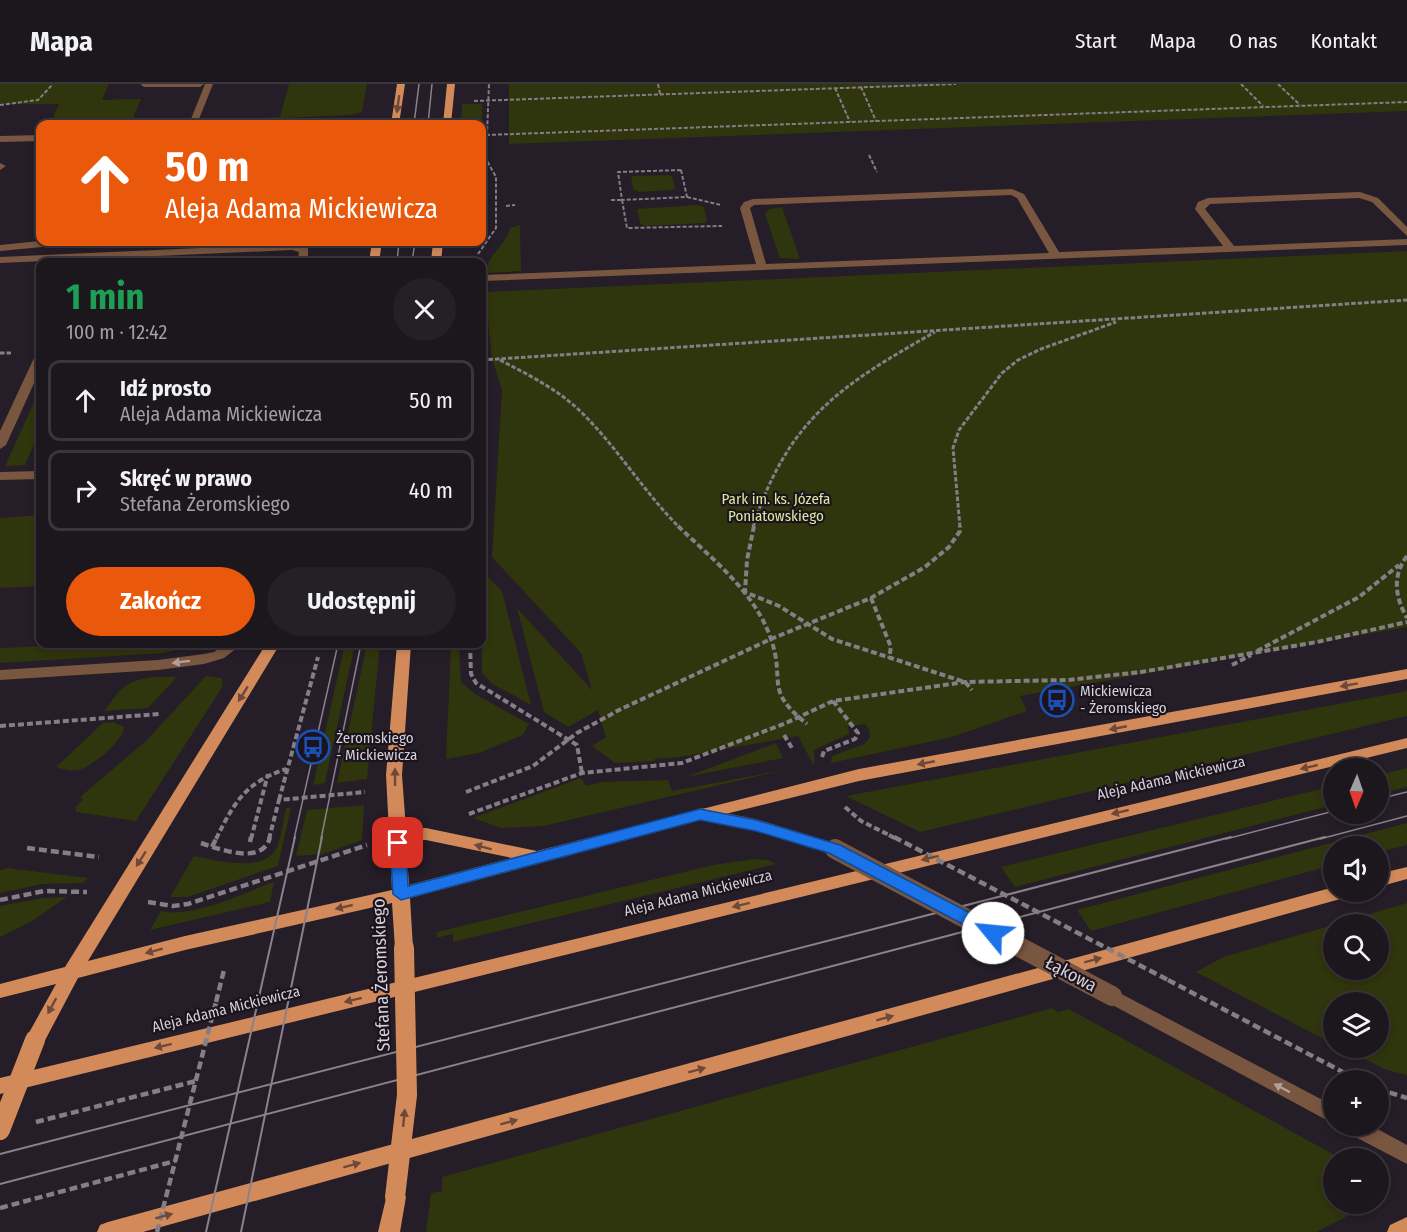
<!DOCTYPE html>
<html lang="pl">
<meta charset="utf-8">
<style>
body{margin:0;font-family:"Fira Sans Condensed",sans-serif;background:#251f26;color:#f1f3f6;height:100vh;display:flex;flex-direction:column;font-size:22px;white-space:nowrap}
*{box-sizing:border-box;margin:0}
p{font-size:20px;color:#a09fa4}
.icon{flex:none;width:33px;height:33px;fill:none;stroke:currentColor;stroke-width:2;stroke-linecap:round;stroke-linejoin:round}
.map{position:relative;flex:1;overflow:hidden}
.details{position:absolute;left:36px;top:174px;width:450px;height:390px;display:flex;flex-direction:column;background:#1c161d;border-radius:12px;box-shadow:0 3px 9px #0003,0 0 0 2px #3a353b}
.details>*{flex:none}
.top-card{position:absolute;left:36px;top:36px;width:450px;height:126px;border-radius:12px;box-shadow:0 3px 9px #0003,0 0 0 2px #3a353b;background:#ea580c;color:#fff;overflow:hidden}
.needle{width:39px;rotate:182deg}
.tools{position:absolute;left:1323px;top:674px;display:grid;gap:12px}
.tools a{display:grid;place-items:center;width:66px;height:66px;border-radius:50%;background:#1c161d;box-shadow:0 3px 9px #0003,0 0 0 2px #3a353b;font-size:30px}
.pin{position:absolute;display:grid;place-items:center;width:51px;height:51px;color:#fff;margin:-26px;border-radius:12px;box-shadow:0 3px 9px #0006}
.me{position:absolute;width:66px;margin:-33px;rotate:298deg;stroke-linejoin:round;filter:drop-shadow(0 0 4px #0008)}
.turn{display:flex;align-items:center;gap:21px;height:126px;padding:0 30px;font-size:27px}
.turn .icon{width:78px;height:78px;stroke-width:2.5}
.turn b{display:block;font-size:42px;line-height:51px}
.round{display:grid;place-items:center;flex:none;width:63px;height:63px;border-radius:32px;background:#251f26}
.headline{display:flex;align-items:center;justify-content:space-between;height:102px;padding:0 30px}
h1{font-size:36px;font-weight:700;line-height:45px;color:#1e9e55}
.action{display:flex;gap:12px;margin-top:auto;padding:12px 30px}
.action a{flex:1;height:69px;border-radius:36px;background:#ea580c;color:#fff;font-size:24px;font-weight:700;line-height:69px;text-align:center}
.action a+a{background:#251f26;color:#f1f3f6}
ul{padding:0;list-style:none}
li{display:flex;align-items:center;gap:18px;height:81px;margin:0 12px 9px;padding:0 18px;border:3px solid #3a353b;border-radius:12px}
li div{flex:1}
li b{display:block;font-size:22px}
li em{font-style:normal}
header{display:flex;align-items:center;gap:36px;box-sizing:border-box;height:84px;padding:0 30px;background:#1c161d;border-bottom:2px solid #3a353b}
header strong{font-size:28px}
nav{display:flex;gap:33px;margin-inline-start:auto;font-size:21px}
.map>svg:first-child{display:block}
.green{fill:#2f350c}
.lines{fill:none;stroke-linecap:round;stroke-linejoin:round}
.path-far3{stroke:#847e86;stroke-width:2;stroke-dasharray:4 2;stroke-linecap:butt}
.path-far2{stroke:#847e86;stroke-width:3;stroke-dasharray:4.5 2;stroke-linecap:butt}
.path-far1{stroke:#847e86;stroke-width:4;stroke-dasharray:6 3;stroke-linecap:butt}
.path{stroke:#847e86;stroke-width:4.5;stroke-dasharray:8 4;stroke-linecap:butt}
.minor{fill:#795640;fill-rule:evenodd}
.major{fill:#d38a5b;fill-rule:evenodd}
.tram-far1{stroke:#89828b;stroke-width:1.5}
.tram{stroke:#89828b;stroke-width:2}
.path-bridge-far1{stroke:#847e86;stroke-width:4;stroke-dasharray:6 3;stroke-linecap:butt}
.path-bridge{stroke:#847e86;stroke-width:4.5;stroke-dasharray:8 4;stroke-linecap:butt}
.minor-bridge{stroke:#795640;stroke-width:20}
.major-bridge{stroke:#d38a5b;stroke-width:20}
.oneway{fill:#6e4939}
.oneway2{fill:#b1a09b}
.route{fill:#1a73e8;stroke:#114b97;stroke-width:1.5}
.labels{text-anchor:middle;stroke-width:4.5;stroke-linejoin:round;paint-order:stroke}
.park-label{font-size:15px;fill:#dbe89d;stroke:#1b141e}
.poi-label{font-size:15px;fill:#d6d1d8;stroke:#1b141e;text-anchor:start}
.street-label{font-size:15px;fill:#d6d1d8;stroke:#1b141e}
.near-street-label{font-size:18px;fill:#d6d1d8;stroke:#1b141e}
</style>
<header>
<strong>Mapa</strong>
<nav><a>Start</a><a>Mapa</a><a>O nas</a><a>Kontakt</a></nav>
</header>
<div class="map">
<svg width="1407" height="1148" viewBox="0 0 1407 1148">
<rect width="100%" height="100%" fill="#251d27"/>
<path class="green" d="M 0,0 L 109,0 L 102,16 L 141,15 L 131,39 L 50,40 L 59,20 L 0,20 Z
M 289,0 L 367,0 L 362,28 L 351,31 L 210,37 L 280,33 Z
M 509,0 L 1407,0 L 1407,27 L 509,60 Z
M 462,20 L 482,20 L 482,42 L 461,40 Z
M 669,91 L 672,92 L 675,105 L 671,106 L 639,108 L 633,105 L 631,93 L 633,92 Z
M 698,121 L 704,123 L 707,136 L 705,139 L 645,142 L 640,139 L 637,125 Z
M 782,123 L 800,175 L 780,174 L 765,130 L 769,125 Z
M 520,141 L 521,187 L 486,189 C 487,170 506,162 510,144 Z
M 1407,167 L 1407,543 L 1020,612 L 1027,627 L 952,653 L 831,679 L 832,672 L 864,660 L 870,653 L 869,645 L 865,640 L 848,643 L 849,650 L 814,666 L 814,682 L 798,652 L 680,673 L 654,675 L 656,677 L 615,679 L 592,662 L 606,653 L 598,626 L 568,643 L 544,628 L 517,524 L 592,606 L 581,569 L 492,473 L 502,306 L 492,274 L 485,208 Z
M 40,305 L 40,346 L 25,381 L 5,382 Z
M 40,431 L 40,502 L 0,504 L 0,434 Z
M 482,487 L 502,507 L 531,621 L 491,599 L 482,589 Z
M 91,560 L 178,560 L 184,564 L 163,569 L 0,579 L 0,564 Z
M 345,560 L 355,560 L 325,699 L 313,701 Z
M 367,560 L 380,560 L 367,695 L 337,699 Z
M 451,560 L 459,560 L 461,598 L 475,610 L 529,640 L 523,651 L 479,669 L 446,675 Z
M 206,592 L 222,594 L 223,602 L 136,737 L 76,728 L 75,724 L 83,715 L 80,713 L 147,656 Z
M 152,593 L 177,593 L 148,624 L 104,627 C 121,606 121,598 152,593 Z
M 1407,607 L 1407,632 L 920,748 L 846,712 Z
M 113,638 L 124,643 C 123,657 97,678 84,684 C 74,688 65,686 56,683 L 103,639 Z
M 776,659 L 783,674 L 686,693 Z
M 1407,684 L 1407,703 L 1379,710 L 1379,691 Z
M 789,685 L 543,742 L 501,744 L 473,734 L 581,694 L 586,702 L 601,698 L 668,696 L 672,707 Z
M 1333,702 L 1333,721 L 1015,803 L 1001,783 Z
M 364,721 L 362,756 L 323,770 L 296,772 L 307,726 Z
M 286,724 L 291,724 L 278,782 L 188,813 L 170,813 L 194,772 C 216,776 266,791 278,761 C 282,750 283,736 286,724 Z
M 1407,739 L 1407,761 L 1379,768 L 1378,762 L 1334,762 L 1333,781 L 1091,847 L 1077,826 Z
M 754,775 L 768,776 L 776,780 L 453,858 L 453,850 L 436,854 L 437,848 L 713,781 Z
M 7,784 L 88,794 L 83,799 L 42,800 L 0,809 L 0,786 Z
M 274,798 L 270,818 L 150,846 L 161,827 C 194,834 243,809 274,798 Z
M 67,813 L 32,837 L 0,853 L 0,822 L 42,814 Z
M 1407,819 L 1407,991 L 1387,986 L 1340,963 L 1378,963 L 1378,918 L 1334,918 L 1333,960 L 1196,888 L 1223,873 L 1333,841 L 1334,885 L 1378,885 L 1378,840 L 1336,840 Z
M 1052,924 L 1058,928 L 1069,925 L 1340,1074 L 1334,1074 L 1334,1119 L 1373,1119 L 1316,1148 L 426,1148 L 431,1109 L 442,1107 L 442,1093 Z"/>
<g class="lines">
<path class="path-far3" d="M 658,0 L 660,10
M 1241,0 L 1263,22
M 1278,0 L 1300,21
M 861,3 L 876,37
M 835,4 L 850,38
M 474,17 L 956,0
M 0,21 L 38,16 L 53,0
M 486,51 L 1407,18
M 869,71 L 877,88
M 681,86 L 687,113 L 622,116 L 618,88 Z
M 687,113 L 721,121
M 611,116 L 622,116
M 622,116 L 627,144 L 722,142
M 506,122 L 515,121
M 478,170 L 496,144 L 496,93 L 486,75 L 489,0"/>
<path class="path-far2" d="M 0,269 L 13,269
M 482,276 L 1407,216
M 500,276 C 527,290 555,304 578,325 C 616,361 642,406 679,443
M 753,443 C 788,335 841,301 935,248
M 960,443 L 953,364 L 959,346 L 1002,289 L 1018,276 L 1041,265 L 1116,238"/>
<path class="path-far1" d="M 678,442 C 712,475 755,508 771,555 C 786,598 763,605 807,640
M 754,442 L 747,476 L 745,508 L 779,522 L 832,555 L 965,598 L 972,606
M 1407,472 C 1392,492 1395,513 1407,534
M 871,514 L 891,563 L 889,574
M 470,560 L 471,590 L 476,599 L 577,661 L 582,689
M 1257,567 L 1359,513 L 1399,481
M 1232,581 L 1251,571
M 0,642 L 159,630
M 784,651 L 792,664
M 822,673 L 824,667 L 855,655 L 858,649 L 833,617
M 466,708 L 533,682 L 577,649 L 621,625 L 771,555 L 871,514 L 925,483 L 949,463 L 960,447 L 960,442
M 279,716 L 318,573
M 845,723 L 861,737 L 889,751
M 469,730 L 582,689 L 682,679 L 786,639 L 833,617 L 965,598 L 1068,596 L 1141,588 L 1317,558 L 1407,538
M 216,755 C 235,717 245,699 286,685
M 251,755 L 268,690
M 269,755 L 279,716 L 365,708"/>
<path class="path" d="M 250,758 L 251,753
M 201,759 C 219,765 263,782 270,753
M 212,763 L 217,753
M 27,764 L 99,773
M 0,816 L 44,807 L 87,808
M 148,818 L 173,822 L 188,820 L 367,761
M 1168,896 L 1358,996
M 216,918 L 224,886
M 1378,1005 L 1407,1014
M 36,1038 L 196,997
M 0,1124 L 175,1077"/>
<path class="minor" d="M 140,0 L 204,0 L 200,3 L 144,3 Z
M 205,0 L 213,0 L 197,40 L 189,40 Z
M 40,51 L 40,57 L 0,58 L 0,52 Z
M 0,79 L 6,82 L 0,86 Z
M 1012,105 L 1024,110 L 1059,168 L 1223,162 L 1195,125 L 1198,118 L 1208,114 L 1360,108 L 1378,114 L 1407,143 L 1407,152 L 1372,118 L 1359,114 L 1210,120 L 1205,125 L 1234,162 L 1407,155 L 1407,161 L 482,197 L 482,191 L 756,180 L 740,124 L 744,118 L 753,115 ZM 1011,111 L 1017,114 L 1049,169 L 766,180 L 750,124 L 754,121 Z
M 40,157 L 68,158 L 63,161 L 0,167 L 0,161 Z
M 292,160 L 308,164 L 308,178 L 298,178 L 299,168 L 292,166 L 0,179 L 0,173 Z
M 40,271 L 40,286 L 6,361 L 0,365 L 0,347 L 34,274 Z
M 40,387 L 40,395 L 0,396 L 0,388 Z
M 226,560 L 242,560 L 224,574 L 204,580 L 158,586 L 0,596 L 0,586 L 158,576 L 204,570 L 214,568 Z
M 701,724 L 756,735 L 841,761 L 844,765 L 841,769 L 835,771 L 755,747 L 695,734 L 693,730 L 695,726 Z
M 1112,905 L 1334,1022 L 1334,1040 L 1105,917 L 1103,912 L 1105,907 Z
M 1341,1041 L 1370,1041 L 1407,1061 L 1407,1080 L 1344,1047 Z"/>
<path class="major" d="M 397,0 L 405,0 L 399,40 L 391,40 Z
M 447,0 L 455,0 L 451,40 L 443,40 Z
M 372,158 L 382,158 L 379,178 L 369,178 Z
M 433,158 L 443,158 L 441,178 L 431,178 Z
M 266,560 L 280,560 L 88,877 L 185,852 L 392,806 L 386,691 L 397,560 L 411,560 L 402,691 L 406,745 L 426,744 L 537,767 L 859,685 L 1407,585 L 1407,595 L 859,697 L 701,736 L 410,814 L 413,864 L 410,869 L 404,871 L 398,869 L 395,864 L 392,819 L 185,866 L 78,894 L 42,962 L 35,964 L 28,962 L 25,956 L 56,900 L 0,914 L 0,900 L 65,883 ZM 426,756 L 512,774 L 409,801 L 406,757 Z
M 1407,654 L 1407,664 L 0,1010 L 0,994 Z
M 1407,783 L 1407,795 L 1378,803 L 1378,790 Z
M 1334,803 L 1334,807 L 1353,807 L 1350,812 L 1344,814 L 143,1148 L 97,1148 L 100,1141 L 108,1138 Z
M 395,1104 L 402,1106 L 406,1113 L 400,1148 L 378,1148 L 388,1106 Z
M 1407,1133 L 1407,1148 L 1387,1148 L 1390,1141 Z"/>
<path class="tram-far1" d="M 414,40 L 419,0
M 428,40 L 432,0
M 397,178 L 399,158
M 412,178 L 415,158
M 1378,715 L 1407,708
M 294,755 L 338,560
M 321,755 L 361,560
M 1226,755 L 1334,727
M 1320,755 L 1407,732"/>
<path class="tram" d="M 0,1070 L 1231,753
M 0,1100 L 1325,753
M 206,1148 L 295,753
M 241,1148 L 322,753"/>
<path class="path-bridge-far1" d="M 889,751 L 896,755"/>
<path class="path-bridge" d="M 894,753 L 1168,896
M 157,1148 L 216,918"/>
<path class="minor-bridge" d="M 835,765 L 1112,912"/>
<path class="major-bridge" d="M 0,1046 L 35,956
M 395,1113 L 407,1011 L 404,864"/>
</g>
<defs><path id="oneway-solid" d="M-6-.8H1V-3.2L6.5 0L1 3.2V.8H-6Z" transform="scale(1.5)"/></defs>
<g class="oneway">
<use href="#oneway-solid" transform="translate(398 20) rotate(98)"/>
<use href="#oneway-solid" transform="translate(1349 601) rotate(170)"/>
<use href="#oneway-solid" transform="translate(243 610) rotate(122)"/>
<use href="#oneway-solid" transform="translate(1118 644) rotate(169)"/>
<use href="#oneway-solid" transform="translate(926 679) rotate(169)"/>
<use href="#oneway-solid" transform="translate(1309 683) rotate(167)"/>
<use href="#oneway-solid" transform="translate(395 693) rotate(-90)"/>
<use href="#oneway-solid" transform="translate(1120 728) rotate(167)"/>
<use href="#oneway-solid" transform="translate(483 763) rotate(-165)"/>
<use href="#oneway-solid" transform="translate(930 774) rotate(166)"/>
<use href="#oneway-solid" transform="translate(141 775) rotate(122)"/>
<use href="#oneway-solid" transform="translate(741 821) rotate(166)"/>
<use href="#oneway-solid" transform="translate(344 823) rotate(167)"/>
<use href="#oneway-solid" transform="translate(154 867) rotate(165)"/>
<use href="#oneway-solid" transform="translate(1093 876) rotate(-15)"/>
<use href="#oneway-solid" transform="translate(353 916) rotate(166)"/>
<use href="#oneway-solid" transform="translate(52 922) rotate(118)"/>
<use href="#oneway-solid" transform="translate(885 934) rotate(-15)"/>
<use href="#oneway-solid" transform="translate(163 962) rotate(166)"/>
<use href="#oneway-solid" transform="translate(697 986) rotate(-15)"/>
<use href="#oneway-solid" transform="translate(404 1034) rotate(-84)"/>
<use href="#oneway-solid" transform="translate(509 1038) rotate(-15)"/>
<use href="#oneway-solid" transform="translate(352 1081) rotate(-15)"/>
<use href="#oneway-solid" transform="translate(164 1132) rotate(-15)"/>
</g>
<g class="oneway2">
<use href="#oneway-solid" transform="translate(181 578) rotate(173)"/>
<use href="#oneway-solid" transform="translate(1282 1004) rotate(-152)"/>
</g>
<path class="route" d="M 700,725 L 756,736 L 840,761 L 999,844 L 1001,849 L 993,855 L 987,853 L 829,769 L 756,747 L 700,736 L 401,816 L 393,810 L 390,759 L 398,753 L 406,759 L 408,802 Z"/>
<defs>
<g id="bus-ring" transform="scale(1.725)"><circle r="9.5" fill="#1b141e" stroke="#1a4fb4" stroke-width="1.5"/><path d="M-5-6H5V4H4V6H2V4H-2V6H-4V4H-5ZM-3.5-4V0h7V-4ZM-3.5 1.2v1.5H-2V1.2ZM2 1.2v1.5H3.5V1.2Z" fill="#1a4fb4"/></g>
</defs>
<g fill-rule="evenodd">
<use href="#bus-ring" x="1057" y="616"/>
<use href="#bus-ring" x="313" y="663"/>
</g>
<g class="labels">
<g class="park-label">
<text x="776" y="420">Park im. ks. Józefa<tspan x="776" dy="17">Poniatowskiego</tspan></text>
</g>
<g class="poi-label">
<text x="1080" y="612">Mickiewicza<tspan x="1080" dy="17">- Żeromskiego</tspan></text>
<text x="336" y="659">Żeromskiego<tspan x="336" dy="17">- Mickiewicza</tspan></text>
</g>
<g class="street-label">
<text transform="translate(1171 694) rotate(-13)" y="5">Aleja Adama Mickiewicza</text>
<text transform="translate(698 809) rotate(-14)" y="5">Aleja Adama Mickiewicza</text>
<text transform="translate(226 925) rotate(-14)" y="5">Aleja Adama Mickiewicza</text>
</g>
<g class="near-street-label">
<text transform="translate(1071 890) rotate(28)" y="6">Łąkowa</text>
<text transform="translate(381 891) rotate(-92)" y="6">Stefana Żeromskiego</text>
</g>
</g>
</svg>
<div class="tools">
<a><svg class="needle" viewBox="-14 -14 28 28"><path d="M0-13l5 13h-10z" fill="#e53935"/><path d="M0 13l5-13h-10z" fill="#a09fa4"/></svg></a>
<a><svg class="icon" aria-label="sound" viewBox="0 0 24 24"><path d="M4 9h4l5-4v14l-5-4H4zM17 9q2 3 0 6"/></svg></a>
<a><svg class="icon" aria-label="search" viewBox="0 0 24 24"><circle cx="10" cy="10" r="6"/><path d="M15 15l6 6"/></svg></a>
<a><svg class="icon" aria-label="layers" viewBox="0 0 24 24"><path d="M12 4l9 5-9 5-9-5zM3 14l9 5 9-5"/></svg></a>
<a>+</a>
<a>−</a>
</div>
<div class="pin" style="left:398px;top:759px;background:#d93025"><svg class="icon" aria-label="arrive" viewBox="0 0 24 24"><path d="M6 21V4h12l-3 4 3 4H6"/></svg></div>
<svg class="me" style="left:993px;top:849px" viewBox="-20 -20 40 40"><circle r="19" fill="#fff"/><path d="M0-13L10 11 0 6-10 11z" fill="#1a73e8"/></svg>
<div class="top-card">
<div class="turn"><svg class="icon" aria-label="ahead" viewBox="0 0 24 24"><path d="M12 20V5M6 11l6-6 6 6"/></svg><div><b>50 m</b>Aleja Adama Mickiewicza</div></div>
</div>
<section class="details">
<div class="headline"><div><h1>1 min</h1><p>100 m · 12:42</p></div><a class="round"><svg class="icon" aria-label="close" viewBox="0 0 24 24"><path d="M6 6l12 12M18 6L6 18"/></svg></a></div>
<ul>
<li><svg class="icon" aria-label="ahead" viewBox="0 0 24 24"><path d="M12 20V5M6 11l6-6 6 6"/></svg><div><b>Idź prosto</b><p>Aleja Adama Mickiewicza</p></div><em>50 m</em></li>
<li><svg class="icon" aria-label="right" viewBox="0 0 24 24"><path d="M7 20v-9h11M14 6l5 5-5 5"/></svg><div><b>Skręć w prawo</b><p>Stefana Żeromskiego</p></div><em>40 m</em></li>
</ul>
<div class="action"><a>Zakończ</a><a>Udostępnij</a></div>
</section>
</div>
